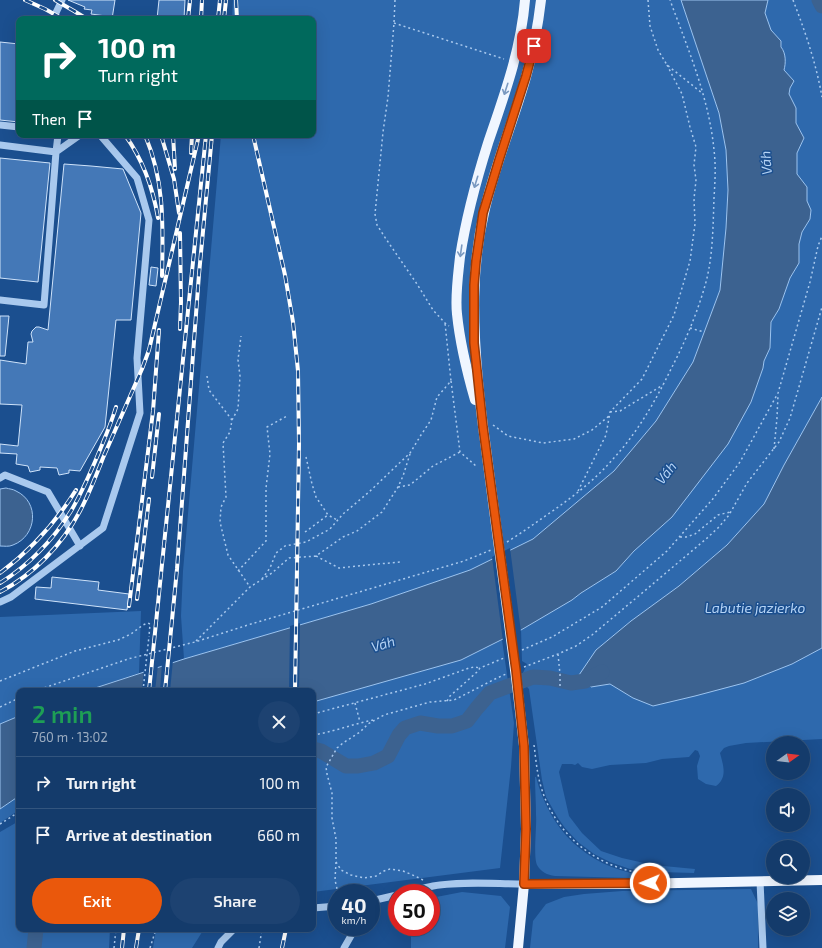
<!DOCTYPE html>
<meta charset="utf-8">
<style>
body{margin:0;font-family:"Exo 2",sans-serif;background:#1d4271;color:#f1f3f6;height:100vh;display:flex;flex-direction:column;font-size:15px;white-space:nowrap}
*{box-sizing:border-box;margin:0}
p{font-size:13px;color:#9dadc1}
.icon{flex:none;width:22px;height:22px;fill:none;stroke:currentColor;stroke-width:2;stroke-linecap:round;stroke-linejoin:round}
.map{position:relative;flex:1;overflow:hidden}
.side{position:absolute;left:16px;top:688px;width:300px;height:244px;display:flex;flex-direction:column;background:#143b6b;border-radius:8px;box-shadow:0 4px 16px #0002,0 0 0 1px #33557e}
.side>*{flex:none}
.guide{position:absolute;left:16px;top:16px;width:300px;height:122px;border-radius:8px;box-shadow:0 4px 16px #0002,0 0 0 1px #33557e;background:#00695c;color:#fff;overflow:hidden}
.needle{width:26px;rotate:75deg}
.buttons{position:absolute;left:766px;top:736px;display:grid;gap:8px}
.buttons a{display:grid;place-items:center;width:44px;height:44px;border-radius:50%;background:#143b6b;box-shadow:0 4px 16px #0002,0 0 0 1px #33557e;font-size:20px}
.speed{position:absolute;left:328px;top:884px;display:flex;gap:8px;font-size:20px;font-weight:700;text-align:center}
.speed>*{display:grid;place-content:center;width:52px;height:52px;border-radius:50%;background:#143b6b;box-shadow:0 4px 16px #0002,0 0 0 1px #33557e;line-height:1}
.speed small{font-size:10px;font-weight:400}
.speed .limit{border:6px solid #d22;background:#fff;color:#111}
.pin{position:absolute;display:grid;place-items:center;width:34px;height:34px;color:#fff;margin:-17px;border-radius:8px;box-shadow:0 2px 6px #0006}
.me{position:absolute;width:44px;margin:-22px;rotate:269deg;stroke-linejoin:round;filter:drop-shadow(0 0 3px #0008)}
.turn{display:flex;align-items:center;gap:14px;height:84px;padding:0 16px;font-size:18px}
.turn .icon{width:52px;height:52px;stroke-width:2.5}
.turn b{display:block;font-size:28px;line-height:34px}
.then{display:flex;align-items:center;height:38px;padding:0 16px;background:#0003;gap:8px;font-size:15px}
.round{display:grid;place-items:center;flex:none;width:42px;height:42px;border-radius:21px;background:#1d4271}
.summary{display:flex;align-items:center;justify-content:space-between;height:68px;padding:0 16px}
h1{font-size:24px;font-weight:600;line-height:30px;color:#1e9e55}
.primary-button{display:flex;gap:8px;margin-top:auto;padding:8px 16px}
.primary-button a{flex:1;height:46px;border-radius:24px;background:#ea580c;color:#fff;font-size:16px;font-weight:600;line-height:46px;text-align:center}
.primary-button a+a{background:#1d4271;color:#f1f3f6}
ul{padding:0;list-style:none}
li{display:flex;align-items:center;gap:12px;height:52px;padding:0 16px;border-top:1px solid #33557e}
li div{flex:1}
li b{display:block;font-size:15px}
li em{font-style:normal}
.map>svg:first-child{display:block}
.green{fill:#2e69ad}
.water{fill:#3c6290;stroke:#9cc4f0}
.pier{fill:#1b4f8f}
.lines{fill:none;stroke-linecap:round;stroke-linejoin:round}
.river{stroke:#3c6290;stroke-width:15}
.building{fill:#4478b7;stroke:#cfe3fa}
.path{stroke:#a9c9ee;stroke-width:1.5;stroke-dasharray:2 3;stroke-linecap:butt}
.minor{stroke:#a9c9ee;stroke-width:7}
.major{stroke:#f0f6ff;stroke-width:10}
.rail-casing{stroke:#fff;stroke-width:4}
.rail{stroke:#1b4f8f;stroke-width:2.5;stroke-dasharray:8;stroke-linecap:butt}
.path-bridge{stroke:#a9c9ee;stroke-width:1.5;stroke-dasharray:2 3;stroke-linecap:butt}
.major-bridge{stroke:#f0f6ff;stroke-width:10}
.oneway{stroke:#7b9ac1}
.route-casing{stroke:#983908;stroke-width:10}
.route{stroke:#ea580c;stroke-width:7}
.labels{text-anchor:middle;stroke-width:3;stroke-linejoin:round;paint-order:stroke}
.water-label{font-size:14px;font-style:italic;fill:#b5d3f5;stroke:#1b4f8f}
</style>
<div class="map">
<svg width="822" height="948" viewBox="0 0 822 948">
<rect width="100%" height="100%" fill="#1b4f8f"/>
<path class="green" d="M 233,0 L 681,0 L 719,113 L 726,151 L 728,190 L 726,228 L 720,290 L 693,362 L 656,421 L 614,471 L 533,539 L 470,570 L 371,604 L 184,659 L 181,616 L 183,571 L 221,135 L 313,135 L 313,19 L 232,19 Z
M 768,0 L 822,0 L 822,397 L 784,465 L 764,504 L 727,545 L 679,586 L 631,621 L 596,650 L 591,687 L 610,684 L 633,698 L 744,683 L 792,664 L 822,648 L 822,739 L 746,743 L 729,746 L 724,748 L 720,753 C 723,765 728,777 716,786 L 706,784 L 698,779 L 697,766 L 700,756 L 698,751 L 695,750 L 689,757 L 662,759 L 646,763 L 610,765 L 592,769 L 582,767 L 578,763 L 575,765 L 572,764 L 562,764 L 559,772 L 569,816 L 582,833 L 601,851 L 622,858 L 653,865 L 695,869 L 694,873 L 660,872 L 630,869 L 610,862 L 594,854 L 578,842 L 565,828 L 558,818 L 546,797 L 542,780 L 529,689 L 527,687 L 528,681 L 523,673 L 527,664 L 522,661 L 521,630 L 572,600 L 581,593 L 616,571 L 634,551 L 751,402 L 763,368 L 764,361 L 770,348 L 771,322 L 779,309 L 790,278 L 799,263 L 799,244 L 802,232 L 810,219 L 811,210 L 807,201 L 807,187 L 797,174 L 797,153 L 804,138 L 796,123 L 796,108 L 789,94 L 790,88 L 784,70 L 781,41 L 771,30 L 765,13 Z
M 141,611 L 139,673 L 86,691 L 19,691 L 19,716 L 0,724 L 0,617 Z
M 502,640 L 514,723 L 511,767 L 500,868 L 313,892 L 313,702 L 461,660 Z
M 535,777 L 536,777 C 550,830 585,865 640,875 L 640,876 L 670,878 L 632,878 L 555,876 C 547,875 541,872 537,865 C 533,856 537,826 536,815 C 536,802 535,789 535,777 Z
M 19,796 L 19,810 L 0,823 L 0,809 Z
M 19,821 L 19,929 L 110,929 L 109,948 L 0,948 L 0,832 Z
M 751,889 L 758,904 L 758,948 L 530,948 L 533,921 L 546,904 L 564,897 L 584,894 L 622,891 Z
M 462,892 L 501,896 L 510,907 L 505,948 L 411,948 L 411,927 L 431,927 L 431,898 Z
M 156,929 L 204,929 L 192,948 L 153,948 Z"/>
<path class="water" d="M 681,0 L 768,0 L 765,13 L 771,30 L 781,41 L 781,47 C 786,53 786,63 784,70 L 794,81 L 790,88 L 789,94 L 796,108 L 796,123 L 804,138 L 797,153 L 797,174 L 807,187 L 807,201 L 811,210 L 810,219 L 802,232 L 799,244 L 799,263 L 790,278 L 779,309 L 771,322 L 770,348 L 764,361 L 763,368 L 751,402 L 728,444 L 672,517 L 634,551 L 616,571 L 581,593 L 572,600 L 521,630 L 461,660 L 313,702 L 313,691 L 86,691 L 184,659 L 371,604 L 470,570 L 533,539 L 614,471 L 656,421 L 693,362 L 720,290 L 726,228 L 728,190 L 726,150 L 719,113 Z
M 822,397 L 822,648 L 792,664 L 744,683 L 695,696 L 653,706 L 633,698 L 610,684 L 591,687 L 579,675 L 596,650 L 631,621 L 679,586 L 727,545 L 764,504 L 784,465 Z
M 6,488 C 9,489 13,489 16,491 C 40,502 37,536 13,545 C 9,547 4,546 0,546 L 0,489 Z
M 19,716 L 19,796 L 0,809 L 0,724 Z"/>
<path class="pier" d="M 510,548 L 521,632 L 503,641 L 492,557 Z
M 300,623 L 299,691 L 289,691 L 290,626 Z
M 173,660 L 170,691 L 160,691 L 162,663 Z
M 158,665 L 155,691 L 142,691 L 144,669 Z"/>
<g class="lines">
<path class="river" d="M 819,0 L 822,6
M 313,749 L 321,751 L 346,766 L 358,766 L 374,763 L 388,756 L 399,735 L 405,728 L 420,723 L 438,726 L 452,726 L 467,721 L 477,708 L 490,693 L 533,677 L 550,678 L 571,683 L 585,681 L 602,672
M 34,948 L 36,929"/>
</g>
<path class="building" d="M 68,0 L 115,0 L 112,19 L 105,19 L 106,16 L 91,14 L 92,10 L 84,9 L 85,7 Z
M 159,0 L 185,0 L 184,19 L 157,19 Z
M 0,42 L 19,44 L 19,122 L 0,120 Z
M 0,158 L 50,163 L 38,282 L 0,278 Z
M 64,164 L 91,166 L 123,169 L 141,213 L 131,320 L 116,320 L 105,427 L 80,471 L 69,470 L 69,473 L 59,475 L 57,468 L 40,467 L 40,470 L 30,472 L 28,466 L 16,464 L 17,454 L 0,453 L 0,444 L 18,446 L 22,405 L 0,404 L 0,360 L 26,364 L 28,342 L 33,342 L 31,334 L 32,331 L 36,327 L 39,327 L 48,330 Z
M 151,267 L 158,268 L 156,286 L 149,285 Z
M 0,316 L 9,316 L 5,356 L 0,356 Z
M 52,577 L 99,582 L 98,590 L 129,594 L 127,610 L 35,599 L 36,587 L 51,588 Z"/>
<g class="lines">
<path class="path" d="M 395,0 L 394,23 L 388,97 L 383,132 L 375,214 L 377,225 L 386,239 L 417,284 L 433,310 L 445,323 L 449,326
M 648,0 L 650,26 L 658,50 L 667,65 L 702,93
M 793,0 C 805,31 816,63 822,97
M 394,23 L 504,59
M 690,328 L 704,332
M 207,376 L 209,390 L 232,420 L 230,432 L 223,443 L 226,497 L 221,507 L 220,522 L 228,555 L 250,587
M 451,381 L 460,452 L 476,466
M 610,412 L 620,411 L 663,385
M 232,420 L 238,409 L 240,376 L 238,360 L 241,336
M 493,425 L 508,436 L 543,443 L 574,439 L 592,430 L 609,416
M 774,449 L 777,418 L 778,395
M 306,457 L 312,484 L 316,497 L 328,515 L 337,520
M 398,487 L 410,485 L 433,466 L 460,452
M 578,491 L 606,435 L 610,412 L 642,379 L 674,315 L 690,261 L 695,224 L 694,199 L 696,180 L 694,165 L 696,147 L 690,127 L 682,94 L 667,65
M 305,532 L 328,515
M 680,537 L 686,537 L 695,534 L 718,515 L 730,512
M 507,542 C 523,532 538,521 554,510 C 575,495 596,479 613,459 C 638,432 656,400 672,367 C 686,340 698,311 706,282 C 713,255 713,226 714,198 C 715,182 716,166 714,150 C 709,98 688,49 670,0
M 316,556 L 339,568 L 378,564 L 401,562
M 238,571 L 266,541 L 266,488 L 270,454 L 267,427 L 287,416
M 262,579 L 270,568 L 276,553 L 285,546 L 306,542 L 330,529 L 343,514 L 369,492 L 410,453 L 421,435 L 431,420 L 437,397 L 451,381 L 445,323
M 196,641 L 250,587 L 272,573 L 289,558 L 316,556 L 343,537 L 357,531 L 382,512 L 398,487 L 403,476 L 410,454
M 522,650 L 552,637 L 602,607 L 667,551 L 712,500 L 740,462 L 778,393 L 810,282 L 818,246 L 822,236
M 558,654 L 560,674 L 560,688
M 524,667 L 558,654 L 576,646 L 592,635 L 635,599 L 706,539 L 719,527 L 729,515 L 747,483 L 779,442 L 790,418 L 822,307
M 0,681 L 75,651 L 118,640 L 131,634 L 143,625 L 148,623 L 150,624 L 149,636
M 35,691 L 128,659 L 195,642 L 251,624 L 464,561 L 491,550
M 447,701 L 450,696 L 477,672 L 480,668 L 504,658
M 355,703 L 360,722
M 0,707 L 19,698
M 313,714 L 425,684 L 469,668 L 475,667 L 480,668
M 313,735 C 333,732 353,724 373,720
M 534,745 C 536,760 537,775 542,790 C 557,837 600,870 649,874
M 0,824 L 19,812
M 336,862 L 335,880 L 338,893
M 423,880 L 415,876 L 403,871 L 390,869 L 384,871 L 376,876 L 364,878 L 351,875 L 341,870 L 336,862 L 336,839 L 332,818 L 332,793 L 327,774 L 326,767 L 337,748 L 343,743 L 360,732 L 368,724 L 375,720 L 384,715 L 430,702 L 454,700 L 460,697 L 495,679 L 506,674
M 114,948 L 116,929
M 150,948 L 156,929
M 259,948 L 262,929"/>
<path class="minor" d="M 53,19 L 62,0
M 0,125 L 19,127
M 58,135 L 56,152 L 80,135
M 0,145 L 56,152 L 44,305 L 0,300
M 0,478 L 5,475 L 48,492 L 80,546
M 0,602 L 11,597 L 103,528 L 140,413 L 137,358 L 149,220 L 137,178 L 100,135
M 760,881 L 763,948
M 405,893 C 414,891 423,888 433,886 C 461,881 495,884 524,884
M 371,901 L 397,895
M 313,908 L 337,906
M 218,948 L 221,942 L 234,929
M 344,948 L 356,927"/>
<path class="major" d="M 475,400 C 467,372 460,344 457,314 C 455,296 458,276 460,257 C 466,218 476,181 488,143 C 504,96 521,50 525,0
M 485,441 C 482,421 480,401 478,381 C 473,325 471,268 484,213 C 494,167 513,123 526,77 C 533,52 538,26 541,0
M 517,685 L 524,746 L 526,829 L 524,884 L 518,948
M 524,884 L 630,884 L 822,880"/>
<g class="rail-casing">
<path id="rail" d="M 25,0 L 45,9 L 63,19
M 55,0 L 74,11 L 87,19
M 236,0 L 237,19
M 188,19 L 190,0
M 201,19 L 202,0
M 218,19 L 220,0
M 224,19 L 226,0
M 125,135 C 143,160 153,188 158,218
M 145,135 C 165,182 163,226 162,276
M 161,135 L 174,179 L 179,213
M 173,135 L 175,169
M 253,135 L 285,275 L 293,322 L 298,371 L 299,444 L 295,691
M 191,153 L 192,135
M 180,329 L 181,302 L 180,233
M 152,477 L 159,414
M 0,573 C 31,550 56,522 76,490
M 0,583 C 29,565 53,540 71,511 C 80,496 87,480 94,464 C 102,445 110,427 116,407
M 0,592 C 34,574 62,545 80,511 C 89,494 96,476 103,458 C 116,428 129,399 142,369 L 149,350 L 199,135
M 137,599 L 149,499
M 129,606 L 153,411 L 159,330
M 149,691 L 206,135
M 165,691 L 177,569 L 199,274 L 212,135
M 122,948 L 124,929
M 136,948 L 139,929
M 282,948 L 286,929"/>
</g>
<use href="#rail" class="rail"/>
<path class="path-bridge" d="M 143,691 L 149,636"/>
<path class="major-bridge" d="M 485,441 L 517,685"/>
</g>
<defs><path id="oneway-shaft" d="M-6 0H5M1.5-3L5.5 0L1.5 3" fill="none" stroke-width="1.6" stroke-linecap="round" stroke-linejoin="round"/></defs>
<g class="oneway">
<use href="#oneway-shaft" transform="translate(506 89) rotate(108)"/>
<use href="#oneway-shaft" transform="translate(476 182) rotate(107)"/>
<use href="#oneway-shaft" transform="translate(461 251) rotate(98)"/>
</g>
<g class="lines">
<g class="route-casing">
<path id="route" d="M 534,46 L 526,76 L 499,160 L 483,213 L 476,261 L 474,285 L 474,343 L 483,427 L 516,670 L 524,746 L 526,829 L 524,884 L 650,883"/>
</g>
<use href="#route" class="route"/>
</g>
<g class="labels">
<g class="water-label">
<text transform="translate(766 163) rotate(-95)" y="5">Váh</text>
<text transform="translate(666 473) rotate(-51)" y="5">Váh</text>
<text x="755" y="613">Labutie jazierko</text>
<text transform="translate(383 644) rotate(-17)" y="5">Váh</text>
</g>
</g>
</svg>
<div class="buttons">
<a><svg class="needle" viewBox="-14 -14 28 28"><path d="M0-13l5 13h-10z" fill="#e53935"/><path d="M0 13l5-13h-10z" fill="#9dadc1"/></svg></a>
<a><svg class="icon" aria-label="sound" viewBox="0 0 24 24"><path d="M4 9h4l5-4v14l-5-4H4zM17 9q2 3 0 6"/></svg></a>
<a><svg class="icon" aria-label="search" viewBox="0 0 24 24"><circle cx="10" cy="10" r="6"/><path d="M15 15l6 6"/></svg></a>
<a><svg class="icon" aria-label="layers" viewBox="0 0 24 24"><path d="M12 4l9 5-9 5-9-5zM3 14l9 5 9-5"/></svg></a>
</div>
<div class="speed"><div>40<small>km/h</small></div><div class="limit">50</div></div>
<div class="pin" style="left:534px;top:46px;background:#d93025"><svg class="icon" aria-label="arrive" viewBox="0 0 24 24"><path d="M6 21V4h12l-3 4 3 4H6"/></svg></div>
<svg class="me" style="left:650px;top:883px" viewBox="-20 -20 40 40"><circle r="17" fill="#ea580c" stroke="#fff" stroke-width="3"/><path d="M0-11L8 9 0 5-8 9z" fill="#fff"/></svg>
<div class="guide">
<div class="turn"><svg class="icon" aria-label="right" viewBox="0 0 24 24"><path d="M7 20v-9h11M14 6l5 5-5 5"/></svg><div><b>100 m</b>Turn right</div></div>
<div class="then">Then<svg class="icon" aria-label="arrive" viewBox="0 0 24 24"><path d="M6 21V4h12l-3 4 3 4H6"/></svg></div>
</div>
<section class="side">
<div class="summary"><div><h1>2 min</h1><p>760 m · 13:02</p></div><a class="round"><svg class="icon" aria-label="close" viewBox="0 0 24 24"><path d="M6 6l12 12M18 6L6 18"/></svg></a></div>
<ul>
<li><svg class="icon" aria-label="right" viewBox="0 0 24 24"><path d="M7 20v-9h11M14 6l5 5-5 5"/></svg><div><b>Turn right</b></div><em>100 m</em></li>
<li><svg class="icon" aria-label="arrive" viewBox="0 0 24 24"><path d="M6 21V4h12l-3 4 3 4H6"/></svg><div><b>Arrive at destination</b></div><em>660 m</em></li>
</ul>
<div class="primary-button"><a>Exit</a><a>Share</a></div>
</section>
</div>
